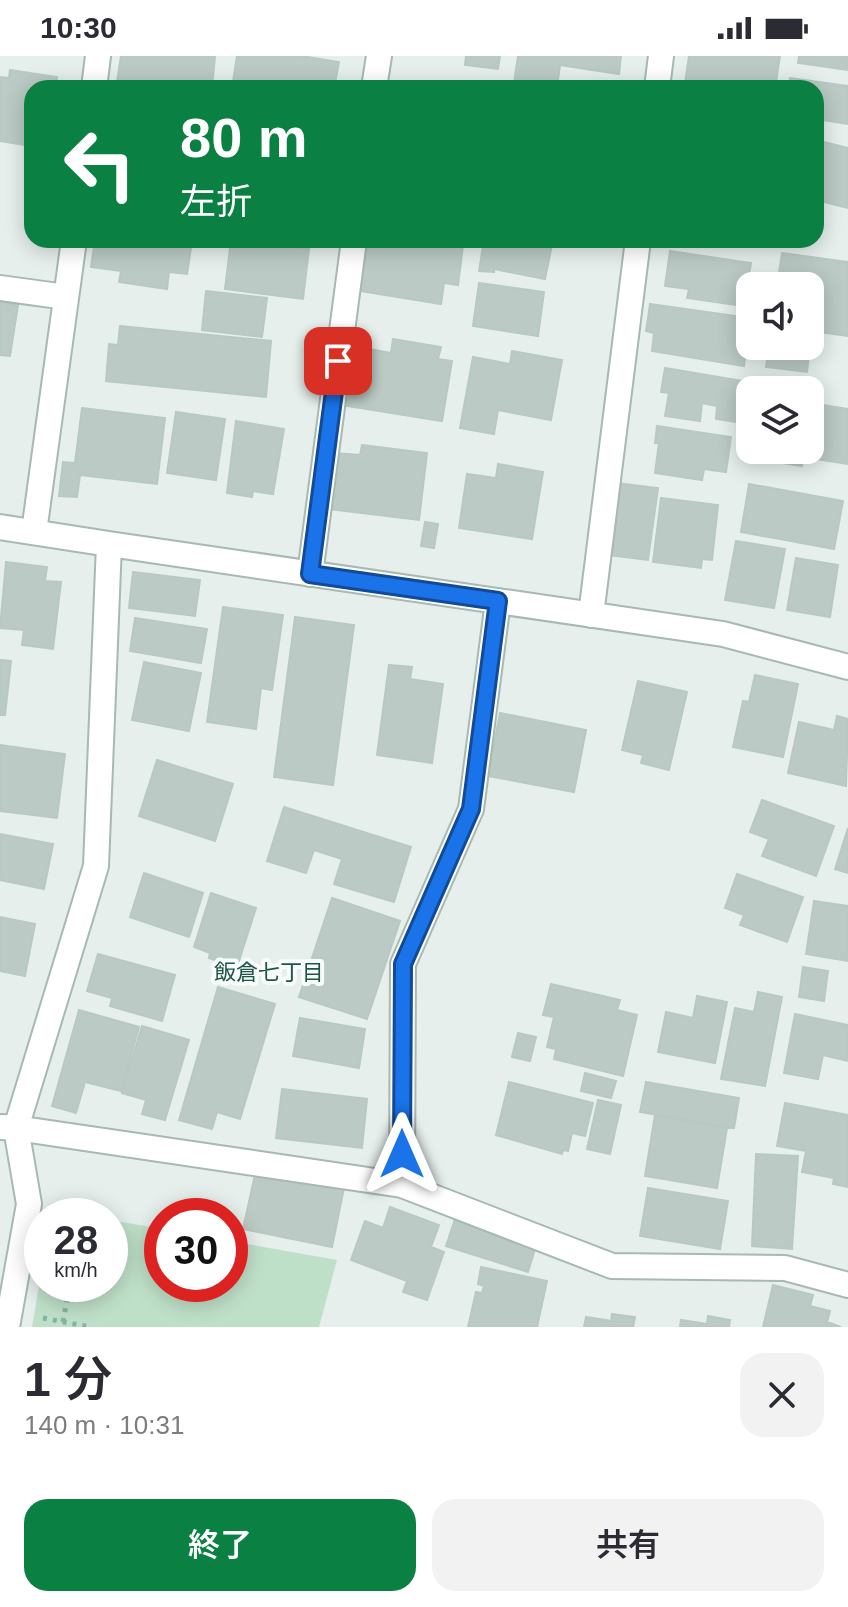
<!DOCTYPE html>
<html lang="ja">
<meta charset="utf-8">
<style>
body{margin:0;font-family:Helvetica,"Noto Sans JP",sans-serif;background:#f2f2f3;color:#2b2b33;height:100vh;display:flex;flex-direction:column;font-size:30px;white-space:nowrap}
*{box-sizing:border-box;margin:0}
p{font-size:26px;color:#7c7c81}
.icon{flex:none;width:44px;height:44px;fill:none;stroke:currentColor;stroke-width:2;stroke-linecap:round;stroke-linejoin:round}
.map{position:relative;height:1271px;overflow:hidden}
.side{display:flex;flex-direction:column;background:#fff;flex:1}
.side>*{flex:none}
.top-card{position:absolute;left:24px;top:24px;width:800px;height:168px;border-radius:24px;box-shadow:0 4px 20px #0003;background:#0b8043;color:#fff;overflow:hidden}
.fabs{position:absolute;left:736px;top:216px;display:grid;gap:16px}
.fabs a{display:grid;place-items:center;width:88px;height:88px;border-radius:16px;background:#fff;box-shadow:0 4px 20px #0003;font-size:40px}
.speed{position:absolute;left:24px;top:1142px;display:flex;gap:16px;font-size:40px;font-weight:700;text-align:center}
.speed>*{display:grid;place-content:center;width:104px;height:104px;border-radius:50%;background:#fff;box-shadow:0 4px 20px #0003;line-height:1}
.speed small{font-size:20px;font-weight:400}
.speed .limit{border:12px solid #d22;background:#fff;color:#111}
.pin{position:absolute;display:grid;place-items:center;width:68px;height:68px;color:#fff;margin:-34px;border-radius:16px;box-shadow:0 4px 12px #0006}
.me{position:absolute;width:88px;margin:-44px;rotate:0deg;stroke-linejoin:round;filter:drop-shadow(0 0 6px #0008)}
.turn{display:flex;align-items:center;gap:28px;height:168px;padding:0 24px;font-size:36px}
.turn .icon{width:104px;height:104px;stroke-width:2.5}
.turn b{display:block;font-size:56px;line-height:68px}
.round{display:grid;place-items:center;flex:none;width:84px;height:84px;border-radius:24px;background:#f2f2f3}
.head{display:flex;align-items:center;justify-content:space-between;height:136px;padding:0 24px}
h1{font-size:48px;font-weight:600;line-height:60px}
.button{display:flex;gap:16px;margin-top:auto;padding:16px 24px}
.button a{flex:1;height:92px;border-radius:24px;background:#0b8043;color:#fff;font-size:32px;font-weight:600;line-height:92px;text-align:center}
.button a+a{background:#f2f2f3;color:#2b2b33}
.status{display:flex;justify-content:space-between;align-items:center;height:56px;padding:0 40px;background:#fff;direction:ltr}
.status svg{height:22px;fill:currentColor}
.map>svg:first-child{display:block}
.green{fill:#bfe0c8}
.building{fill:#bbcac4;stroke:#b8c9c2;stroke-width:2}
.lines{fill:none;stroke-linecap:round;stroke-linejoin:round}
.minor-casing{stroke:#a8b8b2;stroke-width:28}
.path{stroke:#86b3a5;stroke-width:5;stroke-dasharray:4 6;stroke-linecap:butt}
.minor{stroke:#fff;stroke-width:24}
.route-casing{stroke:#114b97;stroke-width:20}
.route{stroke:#1a73e8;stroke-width:14}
.labels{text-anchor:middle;stroke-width:8;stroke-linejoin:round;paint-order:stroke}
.neighbourhood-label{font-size:22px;fill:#1f5548;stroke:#f7fbf9}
</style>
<div class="status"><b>10:30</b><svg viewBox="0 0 49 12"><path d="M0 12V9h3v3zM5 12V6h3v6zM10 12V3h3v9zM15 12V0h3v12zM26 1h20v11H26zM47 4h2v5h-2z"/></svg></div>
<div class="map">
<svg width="848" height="1271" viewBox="0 0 848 1271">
<rect width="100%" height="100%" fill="#e6efeb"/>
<path class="green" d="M 110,1164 L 162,1173 L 162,1228 L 230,1228 L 230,1185 L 337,1204 L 319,1271 L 32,1271 L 42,1212 L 42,1228 L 110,1228 Z"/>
<path class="building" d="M 121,0 L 215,0 L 212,32 L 116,32 Z
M 237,0 L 301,0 L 339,6 L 334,32 L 232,32 Z
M 466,0 L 500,0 L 498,13 L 465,9 Z
M 518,0 L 621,0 L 619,18 L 560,9 L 557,32 L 514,27 Z
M 689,0 L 780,0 L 775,32 L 716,32 L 685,27 Z
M 799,0 L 848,0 L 848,14 L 798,7 Z
M 10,14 L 57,21 L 56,32 L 32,32 L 32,90 L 0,85 L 0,21 L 9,22 Z
M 790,22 L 848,30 L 848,68 L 816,63 L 816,32 L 789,32 Z
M 816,84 L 848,92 L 848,152 L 816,144 Z
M 95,184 L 175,184 L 174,189 L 191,192 L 187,218 L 169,216 L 167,233 L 119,226 L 121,215 L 91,211 Z
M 231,184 L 309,193 L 303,243 L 225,233 Z
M 368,184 L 453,184 L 452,188 L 463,190 L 458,229 L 444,227 L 441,248 L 360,235 Z
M 484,184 L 553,184 L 545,223 L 494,213 L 494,216 L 479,215 Z
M 670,195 L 751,207 L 744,250 L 687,242 L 689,233 L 665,230 Z
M 782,197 L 848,206 L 848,280 L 812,275 L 807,316 L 766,311 L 769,290 L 810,290 L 810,230 L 777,230 Z
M 479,227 L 544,236 L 538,280 L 473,270 Z
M 206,235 L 267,242 L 262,281 L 202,274 Z
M 0,246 L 18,249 L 10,300 L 0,299 Z
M 650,248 L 750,262 L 744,310 L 652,295 L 654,277 L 646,275 Z
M 120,270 L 271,285 L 266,341 L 106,325 L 109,288 L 118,289 Z
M 393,283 L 441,291 L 438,303 L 452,305 L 442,365 L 347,350 L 357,291 L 391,297 Z
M 512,295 L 562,304 L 551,364 L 498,354 L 494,378 L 460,372 L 473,301 L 510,308 Z
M 665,312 L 743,325 L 737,366 L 716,363 L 717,350 L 702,347 L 700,365 L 665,360 L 669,337 L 661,336 Z
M 810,347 L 848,353 L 848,408 L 803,401 L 802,410 L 769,405 L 770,394 L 810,394 Z
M 82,352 L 165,362 L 157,428 L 80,419 L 77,441 L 59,440 L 63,406 L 75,407 Z
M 176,356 L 225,363 L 216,424 L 167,417 Z
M 236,365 L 284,373 L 273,438 L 253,435 L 252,441 L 227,437 Z
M 657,370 L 731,381 L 726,416 L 704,413 L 702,424 L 655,417 L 659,387 L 655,387 Z
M 362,389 L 427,397 L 419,464 L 328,453 L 335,397 L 360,399 Z
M 498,408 L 543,416 L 532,483 L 459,472 L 467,418 L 496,422 Z
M 608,426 L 658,432 L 648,504 L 599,498 Z
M 749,428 L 843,445 L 834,493 L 741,476 Z
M 661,442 L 718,449 L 712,504 L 702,503 L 701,512 L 653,506 Z
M 425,466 L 438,468 L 434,492 L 421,490 Z
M 736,485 L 785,493 L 774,552 L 725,544 Z
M 796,502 L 838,509 L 830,561 L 787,554 Z
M 6,506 L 47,511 L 45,525 L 61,526 L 53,593 L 22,589 L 24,574 L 0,572 Z
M 133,516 L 200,524 L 195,560 L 129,552 Z
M 223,551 L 283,559 L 272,634 L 261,632 L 256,673 L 207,666 Z
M 295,561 L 354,569 L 333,729 L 274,721 Z
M 135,562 L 207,573 L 201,607 L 130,595 Z
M 0,604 L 11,605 L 5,659 L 0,659 Z
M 144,606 L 201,617 L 189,675 L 132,664 Z
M 389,609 L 412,611 L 410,623 L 443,628 L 432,707 L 377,699 Z
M 755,619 L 798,628 L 783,701 L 733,691 L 743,645 L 749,646 Z
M 638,625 L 687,636 L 669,714 L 641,707 L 643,699 L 622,694 Z
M 500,657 L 586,674 L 574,736 L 488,720 Z
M 837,660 L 848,663 L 846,730 L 788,717 L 799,666 L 834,674 Z
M 0,689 L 65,698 L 57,762 L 0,755 Z
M 157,704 L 233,728 L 215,785 L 139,760 Z
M 762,744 L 834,770 L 816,820 L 762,800 L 769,783 L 750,776 Z
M 284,751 L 411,791 L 394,846 L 334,828 L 342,803 L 314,794 L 306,817 L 267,805 Z
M 848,772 L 848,817 L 835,813 Z
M 0,778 L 53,788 L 44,833 L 0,824 Z
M 144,817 L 203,837 L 189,881 L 130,861 Z
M 737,818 L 803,841 L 787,886 L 740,869 L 744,859 L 725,852 Z
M 211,837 L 256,852 L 237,911 L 209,902 L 210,897 L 194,891 Z
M 332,842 L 400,865 L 367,963 L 299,941 Z
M 814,845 L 848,850 L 848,905 L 806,898 Z
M 0,861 L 35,868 L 25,920 L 0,915 Z
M 98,898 L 175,919 L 162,965 L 110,950 L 112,942 L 87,935 Z
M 803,911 L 828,915 L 824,945 L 799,941 Z
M 551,928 L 620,944 L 617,954 L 637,959 L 623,1020 L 554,1003 L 556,993 L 547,991 L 554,961 L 543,959 Z
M 218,931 L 275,948 L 240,1063 L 217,1056 L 212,1073 L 179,1064 Z
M 758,936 L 782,941 L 765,1030 L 721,1023 L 735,952 L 754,956 Z
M 697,940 L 727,946 L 715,1007 L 658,996 L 666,956 L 693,962 Z
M 79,954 L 139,971 L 121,1035 L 85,1026 L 76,1057 L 52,1050 Z
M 795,958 L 848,969 L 848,1005 L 823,999 L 818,1023 L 784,1017 Z
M 300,962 L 365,973 L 359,1012 L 293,1000 Z
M 142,970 L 189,984 L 165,1064 L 142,1058 L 146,1044 L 122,1037 Z
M 518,977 L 536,981 L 530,1005 L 512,1001 Z
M 585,1017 L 616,1025 L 611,1042 L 581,1035 Z
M 509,1026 L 593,1047 L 585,1080 L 572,1077 L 568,1095 L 563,1094 L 562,1098 L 496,1079 Z
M 646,1026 L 739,1042 L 734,1072 L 640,1056 Z
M 282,1033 L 367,1043 L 362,1092 L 276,1082 Z
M 598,1044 L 621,1049 L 610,1098 L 587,1093 Z
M 785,1047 L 848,1059 L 848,1131 L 833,1128 L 834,1122 L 802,1116 L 806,1095 L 777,1090 Z
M 655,1059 L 727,1072 L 717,1132 L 645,1120 Z
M 756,1098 L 798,1100 L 792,1193 L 752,1190 Z
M 256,1114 L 344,1132 L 332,1191 L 243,1173 Z
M 648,1132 L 728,1145 L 720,1193 L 640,1180 Z
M 390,1151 L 439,1169 L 431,1191 L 444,1196 L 427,1244 L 403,1236 L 407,1225 L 351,1204 L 365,1165 L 383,1172 Z
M 457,1157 L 535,1193 L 528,1216 L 446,1190 Z
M 481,1211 L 547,1225 L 537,1271 L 468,1271 L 476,1236 L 482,1237 L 484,1230 L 478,1228 Z
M 773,1229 L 813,1239 L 810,1250 L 830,1255 L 827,1266 L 841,1271 L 763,1271 Z
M 612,1258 L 635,1261 L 633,1271 L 584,1271 L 586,1261 L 611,1265 Z
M 708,1260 L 730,1264 L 729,1271 L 680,1271 L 681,1264 L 707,1268 Z"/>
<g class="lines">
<g class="minor-casing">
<path id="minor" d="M 94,32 L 98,0
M 374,32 L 379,0
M 657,32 L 661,0
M 0,232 L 66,241
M 0,471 L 109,488
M 34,476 L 74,184
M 310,518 L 354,184
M 591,559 L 638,184
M 848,611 L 723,578 L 109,488 L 96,810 L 16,1072 L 402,1129 L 612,1210 L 785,1212 L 848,1229
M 2,1071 L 16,1072 L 29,1148 L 7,1271
M 402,1129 L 403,908 L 471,753 L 498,545"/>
</g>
<path class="path" d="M 43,1262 L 90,1271
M 63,1266 L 70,1228"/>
<use href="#minor" class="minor"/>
</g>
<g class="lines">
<g class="route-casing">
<path id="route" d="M 338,305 L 310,518 L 498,545 L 471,753 L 403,908 L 402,1098"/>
</g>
<use href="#route" class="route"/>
</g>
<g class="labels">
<g class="neighbourhood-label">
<text x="269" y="924">飯倉七丁目</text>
</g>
</g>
</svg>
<div class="fabs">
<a><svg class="icon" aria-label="sound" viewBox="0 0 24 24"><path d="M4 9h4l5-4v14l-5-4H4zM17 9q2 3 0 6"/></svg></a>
<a><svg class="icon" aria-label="layers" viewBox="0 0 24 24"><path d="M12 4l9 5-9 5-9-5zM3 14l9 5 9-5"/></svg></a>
</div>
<div class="speed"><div>28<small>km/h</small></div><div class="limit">30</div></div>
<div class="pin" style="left:338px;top:305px;background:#d93025"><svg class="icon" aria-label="arrive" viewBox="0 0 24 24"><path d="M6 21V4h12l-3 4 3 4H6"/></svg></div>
<svg class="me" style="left:402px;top:1098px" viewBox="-20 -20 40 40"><path d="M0-17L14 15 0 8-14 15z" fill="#1a73e8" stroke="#fff" stroke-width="4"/></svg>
<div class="top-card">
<div class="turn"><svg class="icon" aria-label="left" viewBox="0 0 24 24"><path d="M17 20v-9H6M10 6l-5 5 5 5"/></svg><div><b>80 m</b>左折</div></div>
</div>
</div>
<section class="side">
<div class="head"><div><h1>1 分</h1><p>140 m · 10:31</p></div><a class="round"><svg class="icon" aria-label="close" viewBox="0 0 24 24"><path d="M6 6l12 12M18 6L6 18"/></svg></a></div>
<div class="button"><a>終了</a><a>共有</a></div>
</section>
